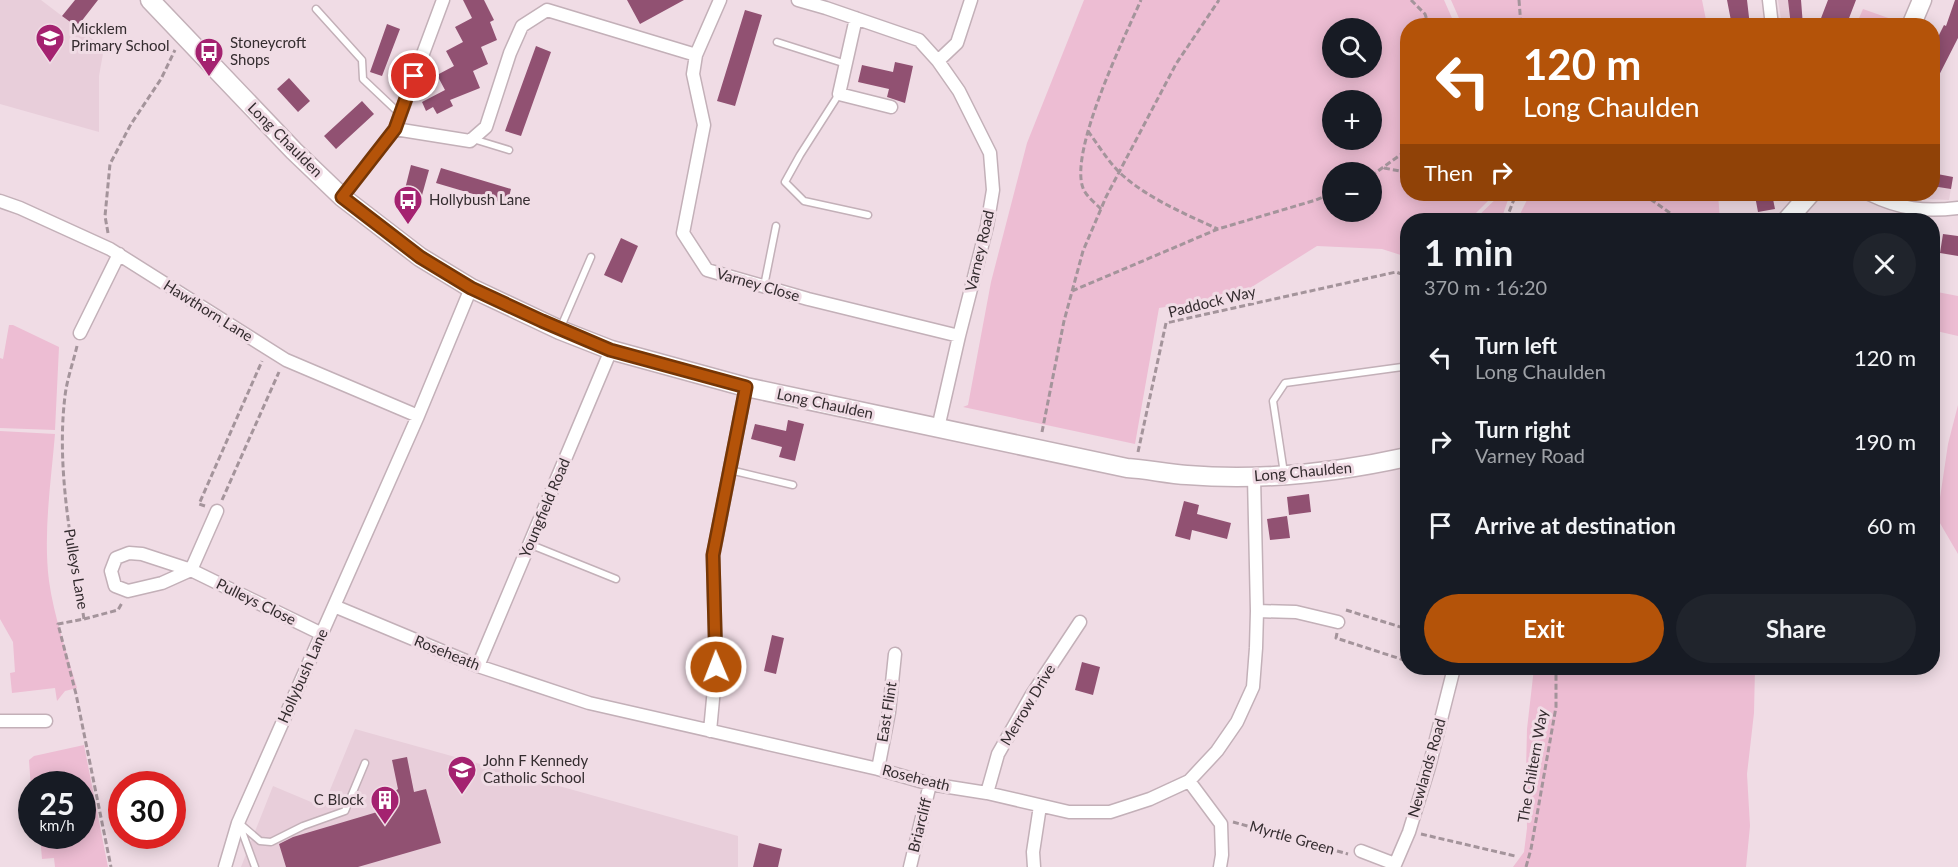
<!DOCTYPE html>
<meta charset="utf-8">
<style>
body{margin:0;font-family:Lato,sans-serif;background:#20242c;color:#f1f3f6;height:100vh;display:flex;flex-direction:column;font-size:22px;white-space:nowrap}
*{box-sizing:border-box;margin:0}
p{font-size:20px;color:#9ea1a6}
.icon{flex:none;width:33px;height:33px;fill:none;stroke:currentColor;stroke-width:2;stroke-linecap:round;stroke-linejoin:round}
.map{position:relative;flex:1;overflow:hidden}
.drawer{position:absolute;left:1400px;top:213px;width:540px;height:462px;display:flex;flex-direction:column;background:#171b24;border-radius:24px;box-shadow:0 3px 15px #0003}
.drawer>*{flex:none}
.banner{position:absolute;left:1400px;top:18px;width:540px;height:183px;border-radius:24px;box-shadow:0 3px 15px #0003;background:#b45309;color:#fff;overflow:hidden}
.fabs{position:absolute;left:1322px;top:18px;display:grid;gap:12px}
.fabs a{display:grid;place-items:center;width:60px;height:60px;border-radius:50%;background:#171b24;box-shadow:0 3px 15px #0003;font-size:30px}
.speed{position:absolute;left:18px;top:771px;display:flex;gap:12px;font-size:30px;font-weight:700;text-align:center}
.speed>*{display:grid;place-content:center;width:78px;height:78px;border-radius:50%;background:#171b24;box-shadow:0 3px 15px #0003;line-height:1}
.speed small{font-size:15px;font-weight:400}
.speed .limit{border:9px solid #d22;background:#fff;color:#111}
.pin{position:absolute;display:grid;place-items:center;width:51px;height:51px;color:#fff;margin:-26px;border:3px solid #fff;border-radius:50%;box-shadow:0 2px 6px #0007}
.me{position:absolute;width:66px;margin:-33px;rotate:359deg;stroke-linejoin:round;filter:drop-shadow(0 0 4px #0008)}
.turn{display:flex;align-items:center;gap:21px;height:126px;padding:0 24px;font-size:27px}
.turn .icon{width:78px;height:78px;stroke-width:2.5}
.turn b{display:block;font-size:42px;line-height:51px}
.then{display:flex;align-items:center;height:57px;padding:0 24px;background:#0003;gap:12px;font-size:22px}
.round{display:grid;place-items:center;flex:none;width:63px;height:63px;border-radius:32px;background:#20242c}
.headline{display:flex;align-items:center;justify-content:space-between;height:102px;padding:0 24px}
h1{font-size:36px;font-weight:700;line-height:45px}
.button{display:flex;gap:12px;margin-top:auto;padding:12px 24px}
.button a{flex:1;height:69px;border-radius:36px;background:#b45309;color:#fff;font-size:24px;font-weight:700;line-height:69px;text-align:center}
.button a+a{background:#20242c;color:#f1f3f6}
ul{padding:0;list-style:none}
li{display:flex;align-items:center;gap:18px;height:84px;padding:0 24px}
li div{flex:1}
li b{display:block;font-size:22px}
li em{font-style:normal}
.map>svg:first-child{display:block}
.built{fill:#e8ceda}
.green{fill:#edbdd3;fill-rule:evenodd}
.building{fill:#915172}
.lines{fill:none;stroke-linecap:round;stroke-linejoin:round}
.lane-casing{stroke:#c3b0b8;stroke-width:9}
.street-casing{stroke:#c3b0b8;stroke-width:15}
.secondary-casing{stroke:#c3b0b8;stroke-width:21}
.path{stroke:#a4949b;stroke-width:3;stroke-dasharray:6 3;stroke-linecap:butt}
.lane{stroke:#fff;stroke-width:6}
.street{stroke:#fff;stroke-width:12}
.secondary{stroke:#fff;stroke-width:18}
.route-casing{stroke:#753606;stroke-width:15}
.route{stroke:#b45309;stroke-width:10}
.labels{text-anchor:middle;stroke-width:6;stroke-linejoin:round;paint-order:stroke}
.poi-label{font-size:15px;fill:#342c2f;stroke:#f0dce5;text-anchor:start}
.street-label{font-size:15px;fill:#342c2f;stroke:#f0dce5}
</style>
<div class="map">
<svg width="1958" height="867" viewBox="0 0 1958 867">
<rect width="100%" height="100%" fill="#f0dce5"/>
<path class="built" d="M 0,0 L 41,0 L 104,48 L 99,76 L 99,132 L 0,104 Z
M 1778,0 L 1801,0 L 1803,25 L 1782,25 Z
M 1932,173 L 1953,177 L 1949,200 L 1909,198 L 1910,194 L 1932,194 Z
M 355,729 L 738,836 L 738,867 L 241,867 L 273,786 L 323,807 Z"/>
<path class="green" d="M 1084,0 L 1444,0 L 1455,25 L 1407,26 L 1407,194 L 1495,194 L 1469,220 L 1407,220 L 1407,257 L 1382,249 L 1317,246 L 1239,295 L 1159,308 L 1135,444 L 963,407 L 968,405 L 991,282 L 1027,143 ZM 1332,28 L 1371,28 L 1371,68 L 1332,68 ZM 1332,100 L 1371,100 L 1371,140 L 1332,140 ZM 1332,172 L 1371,172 L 1371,212 L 1332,212 Z
M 1451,0 L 1702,0 L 1707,25 L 1462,25 Z
M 1863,9 L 1894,20 L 1891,25 L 1856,25 Z
M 1501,194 L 1510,194 L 1501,220 L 1474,220 Z
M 1530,194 L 1718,194 L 1720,220 L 1517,220 Z
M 1932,291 L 1958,296 L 1958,336 L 1932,330 Z
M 9,325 L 13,325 L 59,347 L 55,430 L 0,428 L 0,358 L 3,359 Z
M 1958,405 L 1958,554 L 1937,518 L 1948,444 Z
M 0,431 L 55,434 C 51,482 43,533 49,581 C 54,617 67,653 77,688 L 65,691 L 57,701 L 55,688 L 12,693 L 10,673 L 15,672 L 13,642 L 0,619 Z
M 1534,668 L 1755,668 L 1754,713 L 1747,774 L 1750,826 L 1746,867 L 1513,867 L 1524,852 L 1527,828 L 1526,771 L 1527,729 Z
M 84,745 L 108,867 L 55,867 L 54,858 L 42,859 L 40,836 L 82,836 L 82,784 L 32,784 L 31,789 L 29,760 L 34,756 Z"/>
<path class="building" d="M 75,0 L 98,0 L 77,27 L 62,16 Z
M 463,0 L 484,0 L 494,20 L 490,22 L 497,40 L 481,47 L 488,64 L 473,71 L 480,88 L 450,100 L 453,106 L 437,114 L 433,107 L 426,111 L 422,102 L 445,90 L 437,75 L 454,66 L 446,51 L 463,42 L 455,27 L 472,18 Z
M 627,0 L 684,0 L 640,24 Z
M 1727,0 L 1747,0 L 1750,26 L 1732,26 Z
M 1788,0 L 1801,0 L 1803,26 L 1791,26 Z
M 1828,0 L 1856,0 L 1846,26 L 1818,26 Z
M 1955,0 L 1958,0 L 1958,38 L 1932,89 L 1932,49 L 1944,25 L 1946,26 Z
M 745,10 L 762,15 L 735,106 L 717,101 Z
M 387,24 L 400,29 L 382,76 L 370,72 Z
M 536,46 L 551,52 L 521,136 L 505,131 Z
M 895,62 L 913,66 L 905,103 L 887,97 L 889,89 L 858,82 L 862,65 L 893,72 Z
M 289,78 L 310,101 L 298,112 L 277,89 Z
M 362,101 L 374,114 L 336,149 L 324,136 Z
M 411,165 L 429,170 L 419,206 L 402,201 Z
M 441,168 L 511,189 L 507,204 L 436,183 Z
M 1932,173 L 1953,177 L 1951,189 L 1932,186 Z
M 1759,194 L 1772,194 L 1775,209 L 1758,212 L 1755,196 L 1760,196 Z
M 1943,234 L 1958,236 L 1958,256 L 1940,253 Z
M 621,238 L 638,246 L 622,283 L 604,275 Z
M 788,420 L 804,424 L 795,461 L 779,457 L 782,447 L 751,439 L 755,424 L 786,431 Z
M 1309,494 L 1311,512 L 1289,515 L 1287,497 Z
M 1184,501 L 1199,505 L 1197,514 L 1231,523 L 1227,539 L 1192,530 L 1190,540 L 1175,536 Z
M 1287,516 L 1290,538 L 1270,540 L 1267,519 Z
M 772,635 L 784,638 L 776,674 L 764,671 Z
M 1082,662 L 1100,667 L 1093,695 L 1075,690 Z
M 407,757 L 414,792 L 426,789 L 441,843 L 358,867 L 286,867 L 279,844 L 293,837 L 384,810 L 386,798 L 398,789 L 392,760 Z
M 759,843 L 782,849 L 778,867 L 753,867 Z"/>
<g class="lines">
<g class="lane-casing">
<path id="lane" d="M 316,9 L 362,60 L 363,79 L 400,114
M 777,42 L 846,64
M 839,94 L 800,155 L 785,182 L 804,201 L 868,215
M 473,139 L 509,150
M 764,286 L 776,226
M 560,329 L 591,257
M 730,470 L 793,485
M 1284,473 L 1273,401 L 1285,383 L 1402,367 L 1407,371
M 529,544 L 616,579
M 239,823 L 260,841 L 271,842 L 303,826 L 345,811 L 365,763
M 240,826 L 255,867"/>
</g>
<g class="street-casing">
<path id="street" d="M 798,0 L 826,8 L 919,40 L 938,61 L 959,91 L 990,153 L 993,190 L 987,226 L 959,336 L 938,428
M 1769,0 L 1772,26
M 856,18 L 839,94 L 891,107
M 696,55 L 693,74 L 704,125 L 683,233 L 707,270 L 808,299 L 959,336
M 938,61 L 957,43 L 971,0
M 395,129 L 470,141 L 486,127 L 510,53 L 522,26 L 547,10 L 696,55 L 720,0
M 1869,194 C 1900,209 1924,212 1958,208
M 342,197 L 395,129 L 443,0
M 0,201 L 20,208 L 110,249 L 286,360 L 418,416
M 80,333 L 119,254
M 217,511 L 191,570 L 322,634
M 129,553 L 142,554 L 191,570 L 162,583 L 128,591 L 115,586 L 111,571 L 116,558 Z
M 334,606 L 478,666 L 589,703 L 878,769 L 930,784 L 987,793 L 1069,812 L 1110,812 L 1150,799 L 1189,781 L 1217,751 L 1237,722 L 1253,687 L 1256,648 L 1257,611 L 1254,477
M 1257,611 L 1296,612 L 1338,622
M 478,666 L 611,350
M 0,721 L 46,721
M 710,731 L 716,667 L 713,556 L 746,387
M 878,769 L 889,712 L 895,654
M 1189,781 L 1221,824 L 1222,855 L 1220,867
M 987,793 L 998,754 L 1031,696 L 1080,622
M 1361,851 L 1395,864
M 225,867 L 238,823 L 418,416 L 471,288
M 910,867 L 930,784
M 1034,867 L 1033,852 L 1040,806
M 1394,867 L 1409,832 L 1429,767 L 1454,668"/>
</g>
<g class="secondary-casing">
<path id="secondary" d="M 150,0 L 294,151 L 342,197 L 420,257 L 471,288 L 560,330 L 611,350 L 746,387 L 1127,468 C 1147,469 1167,474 1187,475 C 1260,481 1335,473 1407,457
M 1911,26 L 1922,0
M 1787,220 L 1810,194"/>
</g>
<path class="path" d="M 1411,0 L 1425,14 L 1429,26
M 1519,0 L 1521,26
M 1088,131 C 1098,145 1108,161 1120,173 C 1147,198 1185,214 1218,229
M 1384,168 L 1400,171 L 1407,168
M 1371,176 L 1407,150
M 1643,194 L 1680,220
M 1101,209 C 1095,203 1086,196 1083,188 C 1069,151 1124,38 1141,0
M 1506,220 L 1516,194
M 108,233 L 105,216 L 110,164 L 131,124 L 161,79 L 175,50
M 1072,291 L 1218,229 L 1316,200 L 1332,193
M 77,346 C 73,363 67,379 65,396 C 56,469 72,547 84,619 L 58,624 L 76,694 L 111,867
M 1042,432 L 1064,321 L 1083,251 L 1106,197 L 1176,64 L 1219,0
M 1138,452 L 1166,323 L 1396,272 L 1407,276
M 222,500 L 279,372
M 205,506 L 199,504 L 262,361
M 1346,610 L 1407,629
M 84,619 L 118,610 L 122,603
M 1337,633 L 1336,638 L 1407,661
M 1428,668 L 1440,672
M 1233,822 L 1348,854
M 1421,834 L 1515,856
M 1526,867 L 1531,849 L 1556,707 L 1556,668"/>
<use href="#lane" class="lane"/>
<use href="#street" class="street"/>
<use href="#secondary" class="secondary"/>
</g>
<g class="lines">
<g class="route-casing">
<path id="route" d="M 414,76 L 395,129 L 342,197 L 420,257 L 471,288 L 542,321 L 610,350 L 746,387 L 713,555 L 716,667"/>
</g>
<use href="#route" class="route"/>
</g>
<defs>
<g id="school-pin" transform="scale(1.5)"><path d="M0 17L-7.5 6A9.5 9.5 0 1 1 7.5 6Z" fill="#a42270" stroke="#f0dce5"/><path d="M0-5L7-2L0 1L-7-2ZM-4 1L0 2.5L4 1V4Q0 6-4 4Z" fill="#fff"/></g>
<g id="bus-pin" transform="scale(1.5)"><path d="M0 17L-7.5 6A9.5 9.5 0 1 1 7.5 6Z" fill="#a42270" stroke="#f0dce5"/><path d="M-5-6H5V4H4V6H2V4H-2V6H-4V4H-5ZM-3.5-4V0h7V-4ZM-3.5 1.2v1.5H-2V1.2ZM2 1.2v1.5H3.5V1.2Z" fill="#fff"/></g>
<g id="building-pin" transform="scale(1.5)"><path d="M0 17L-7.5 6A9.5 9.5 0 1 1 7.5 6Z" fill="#a42270" stroke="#f0dce5"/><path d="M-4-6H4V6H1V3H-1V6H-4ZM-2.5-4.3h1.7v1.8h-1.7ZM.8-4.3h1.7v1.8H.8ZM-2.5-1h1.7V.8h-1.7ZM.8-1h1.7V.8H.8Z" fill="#fff"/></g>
</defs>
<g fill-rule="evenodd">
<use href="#school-pin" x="50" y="38"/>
<use href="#bus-pin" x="209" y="52"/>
<use href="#bus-pin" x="408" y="200"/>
<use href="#school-pin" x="462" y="770"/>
<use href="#building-pin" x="385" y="800"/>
</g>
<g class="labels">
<g class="poi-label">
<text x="71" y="34">Micklem<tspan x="71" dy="17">Primary School</tspan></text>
<text x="230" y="48">Stoneycroft<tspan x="230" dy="17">Shops</tspan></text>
<text x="429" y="205">Hollybush Lane</text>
<text x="483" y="766">John F Kennedy<tspan x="483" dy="17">Catholic School</tspan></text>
<text x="364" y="805" text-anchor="end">C Block</text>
</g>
<g class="street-label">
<text transform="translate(285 140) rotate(45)" y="5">Long Chaulden</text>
<text transform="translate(980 251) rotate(-77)" y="5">Varney Road</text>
<text transform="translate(758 285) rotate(16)" y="5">Varney Close</text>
<text transform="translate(1212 302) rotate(-14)" y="5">Paddock Way</text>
<text transform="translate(208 311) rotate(32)" y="5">Hawthorn Lane</text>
<text transform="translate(825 404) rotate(12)" y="5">Long Chaulden</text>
<text transform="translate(1303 472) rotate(-5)" y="5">Long Chaulden</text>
<text transform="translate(545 508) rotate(-67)" y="5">Youngfield Road</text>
<text transform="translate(76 569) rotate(80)" y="5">Pulleys Lane</text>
<text transform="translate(256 602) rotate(26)" y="5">Pulleys Close</text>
<text transform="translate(447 653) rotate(22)" y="5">Roseheath</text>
<text transform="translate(303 676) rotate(-66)" y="5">Hollybush Lane</text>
<text transform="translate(1028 705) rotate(-59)" y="5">Merrow Drive</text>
<text transform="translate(887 712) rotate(-81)" y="5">East Flint</text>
<text transform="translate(1533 766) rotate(-80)" y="5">The Chiltern Way</text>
<text transform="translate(1427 768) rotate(-74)" y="5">Newlands Road</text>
<text transform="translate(916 778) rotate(14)" y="5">Roseheath</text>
<text transform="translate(920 825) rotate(-76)" y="5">Briarcliff</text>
<text transform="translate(1292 838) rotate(16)" y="5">Myrtle Green</text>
</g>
</g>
</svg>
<div class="fabs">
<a><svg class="icon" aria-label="search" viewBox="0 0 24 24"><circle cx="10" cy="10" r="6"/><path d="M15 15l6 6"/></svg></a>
<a>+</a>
<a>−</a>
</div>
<div class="speed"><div>25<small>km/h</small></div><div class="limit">30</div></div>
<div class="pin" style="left:414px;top:76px;background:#d93025"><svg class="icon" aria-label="arrive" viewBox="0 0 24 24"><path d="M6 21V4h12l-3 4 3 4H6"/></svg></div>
<svg class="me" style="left:716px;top:667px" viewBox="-20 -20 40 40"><circle r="17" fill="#b45309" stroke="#fff" stroke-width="3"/><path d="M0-11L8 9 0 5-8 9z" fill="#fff"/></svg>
<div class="banner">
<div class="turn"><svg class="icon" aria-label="left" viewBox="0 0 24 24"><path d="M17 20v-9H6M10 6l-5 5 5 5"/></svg><div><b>120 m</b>Long Chaulden</div></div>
<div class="then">Then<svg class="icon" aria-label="right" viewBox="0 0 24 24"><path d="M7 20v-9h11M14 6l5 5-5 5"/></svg></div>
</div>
<section class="drawer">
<div class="headline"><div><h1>1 min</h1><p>370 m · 16:20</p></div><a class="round"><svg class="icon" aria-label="close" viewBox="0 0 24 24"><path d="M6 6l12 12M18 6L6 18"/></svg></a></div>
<ul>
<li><svg class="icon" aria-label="left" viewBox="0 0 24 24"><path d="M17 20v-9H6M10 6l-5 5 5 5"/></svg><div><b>Turn left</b><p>Long Chaulden</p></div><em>120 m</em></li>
<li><svg class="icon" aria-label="right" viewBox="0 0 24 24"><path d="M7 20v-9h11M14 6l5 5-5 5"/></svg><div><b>Turn right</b><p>Varney Road</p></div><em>190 m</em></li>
<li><svg class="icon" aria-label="arrive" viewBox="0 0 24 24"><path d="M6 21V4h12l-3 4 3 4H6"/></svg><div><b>Arrive at destination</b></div><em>60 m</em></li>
</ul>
<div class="button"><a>Exit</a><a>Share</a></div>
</section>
</div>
